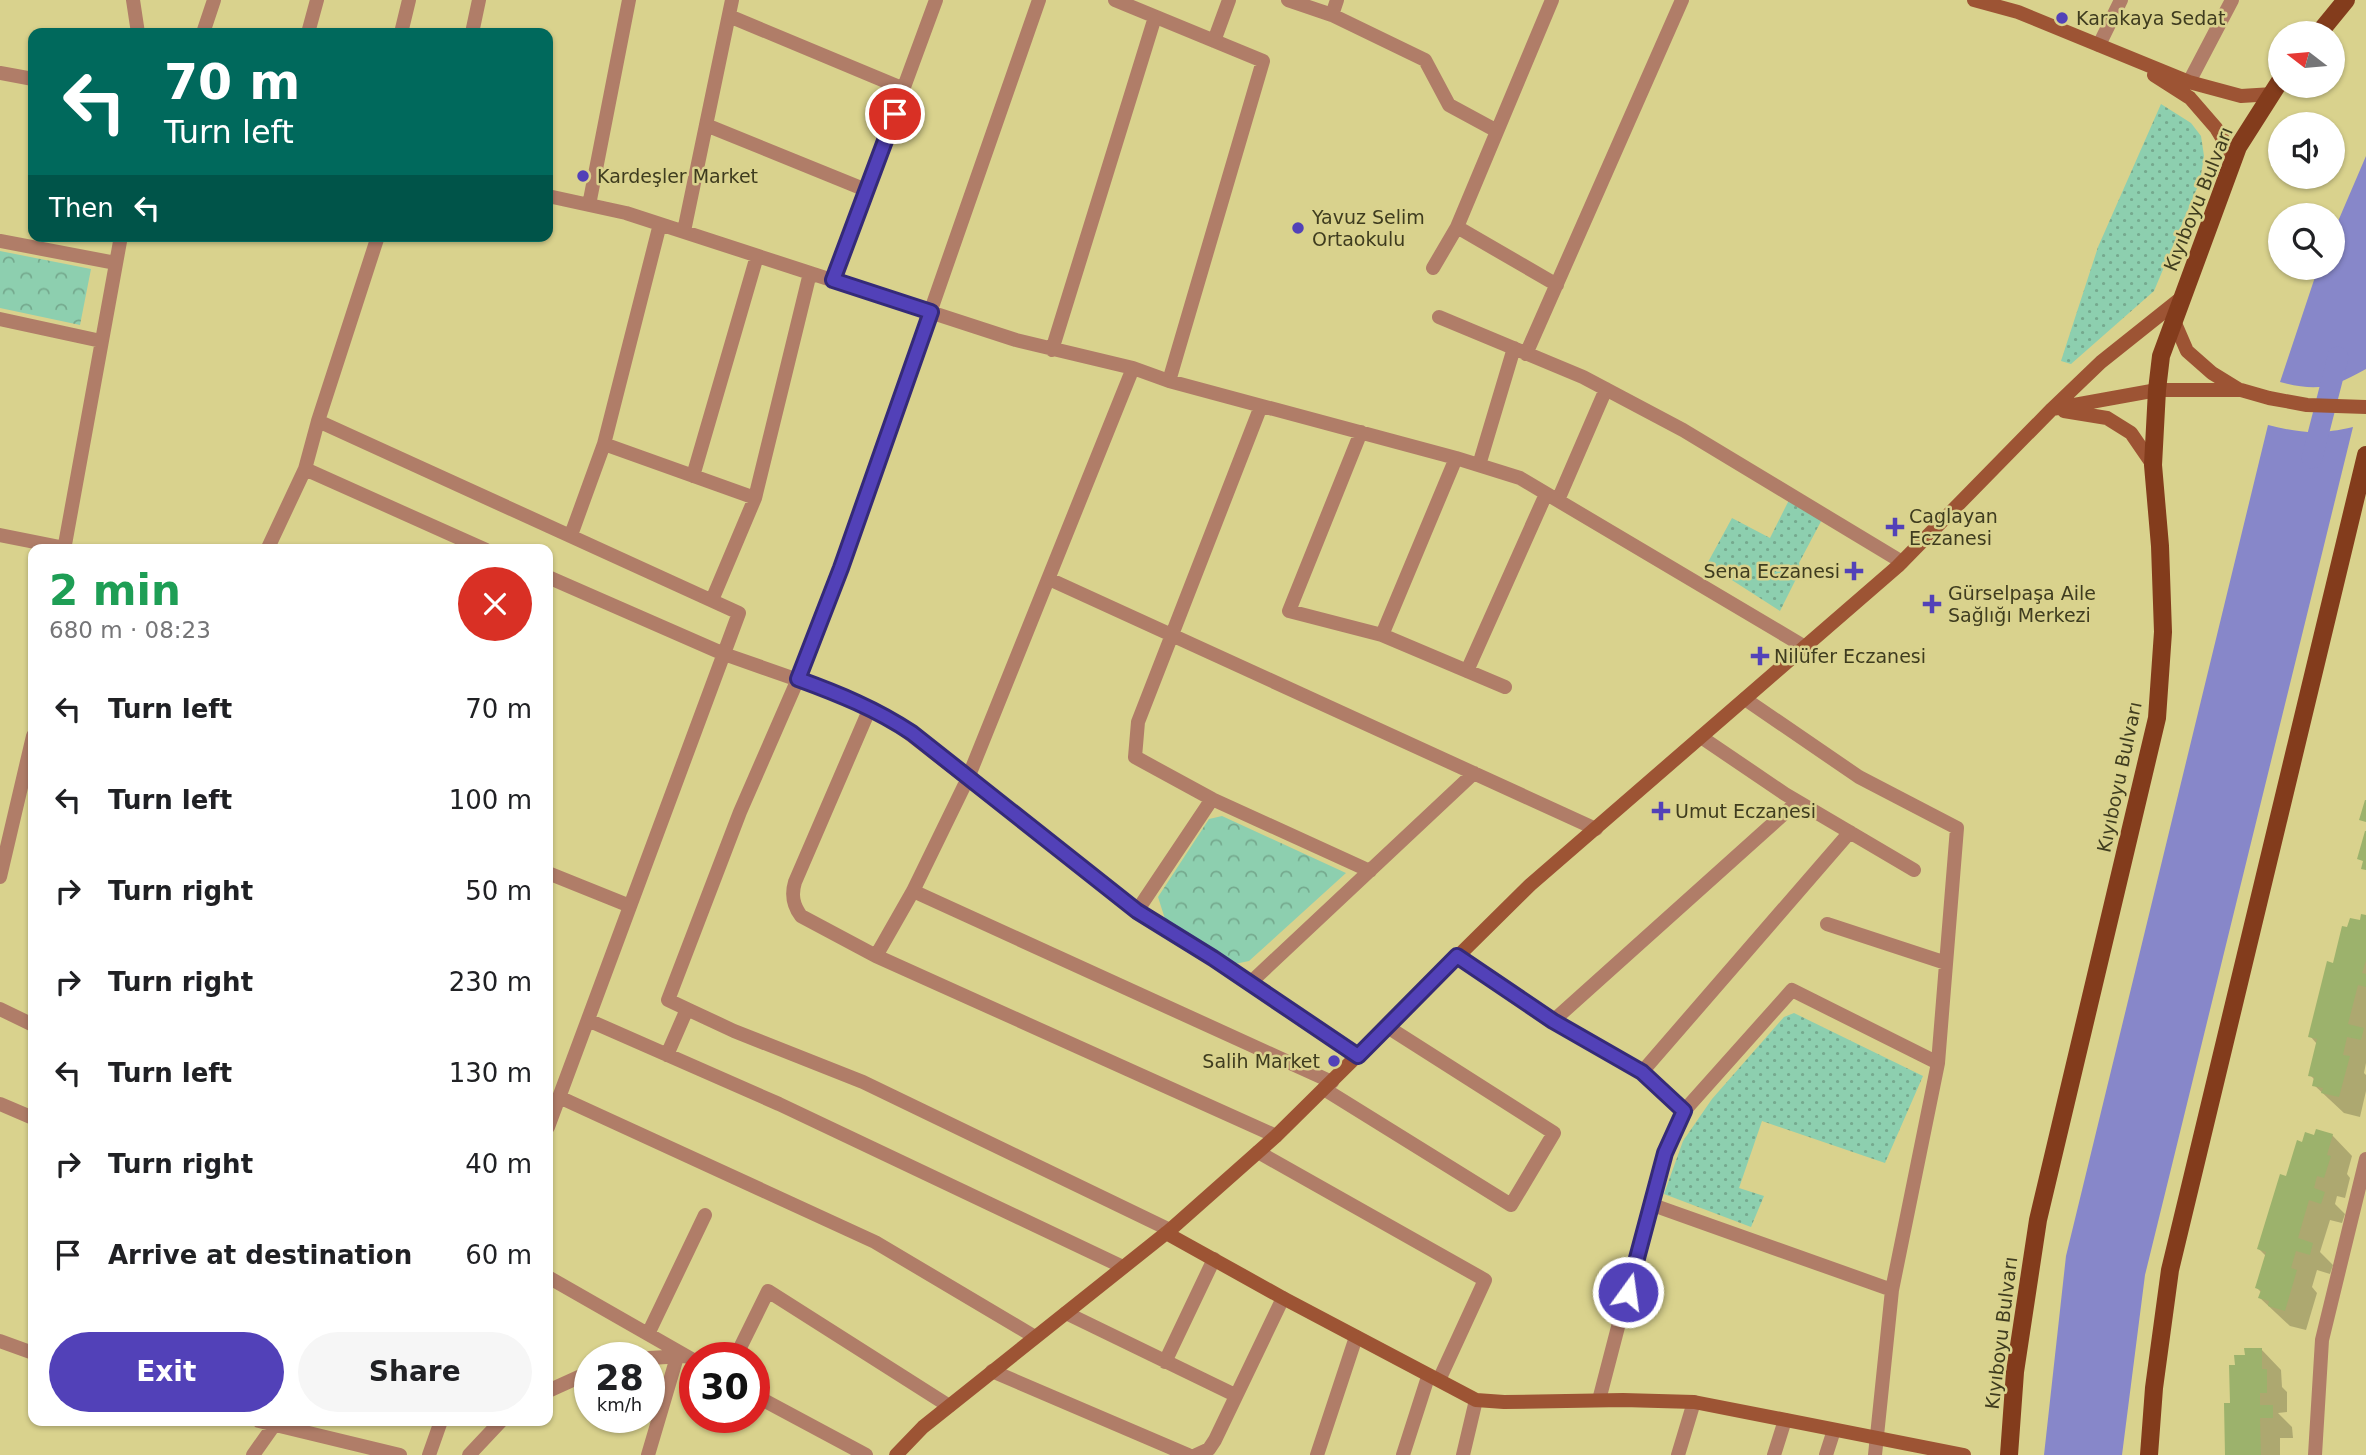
<!DOCTYPE html>
<meta charset="utf-8">
<style>
body{margin:0;font-family:"DejaVu Sans",sans-serif;background:#f6f6f6;color:#202124;height:100vh;display:flex;flex-direction:column;font-size:26px;white-space:nowrap}
*{box-sizing:border-box;margin:0}
p{font-size:23px;color:#757577}
.icon{flex:none;width:38px;height:38px;fill:none;stroke:currentColor;stroke-width:2;stroke-linecap:round;stroke-linejoin:round}
.map{position:relative;flex:1;overflow:hidden}
.drawer{position:absolute;left:28px;top:544px;width:525px;height:882px;display:flex;flex-direction:column;background:#fff;border-radius:14px;box-shadow:0 2px 5px #0004}
.drawer>*{flex:none}
.top-card{position:absolute;left:28px;top:28px;width:525px;height:214px;border-radius:14px;box-shadow:0 2px 5px #0004;background:#00695c;color:#fff;overflow:hidden}
.needle{width:46px;rotate:286deg}
.tools{position:absolute;left:2268px;top:21px;display:grid;gap:14px}
.tools a{display:grid;place-items:center;width:77px;height:77px;border-radius:50%;background:#fff;box-shadow:0 2px 5px #0004;font-size:35px}
.speed{position:absolute;left:574px;top:1342px;display:flex;gap:14px;font-size:35px;font-weight:700;text-align:center}
.speed>*{display:grid;place-content:center;width:91px;height:91px;border-radius:50%;background:#fff;box-shadow:0 2px 5px #0004;line-height:1}
.speed small{font-size:18px;font-weight:400}
.speed .limit{border:10px solid #d22;background:#fff;color:#111}
.pin{position:absolute;display:grid;place-items:center;width:60px;height:60px;color:#fff;margin:-30px;border:4px solid #fff;border-radius:50%;box-shadow:0 2px 7px #0007}
.me{position:absolute;width:77px;margin:-38px;rotate:14deg;stroke-linejoin:round;filter:drop-shadow(0 0 5px #0008)}
.turn{display:flex;align-items:center;gap:24px;height:147px;padding:0 21px;font-size:32px}
.turn .icon{width:91px;height:91px;stroke-width:2.5}
.turn b{display:block;font-size:49px;line-height:60px}
.then{display:flex;align-items:center;height:66px;padding:0 21px;background:#0003;gap:14px;font-size:26px}
.round{display:grid;place-items:center;flex:none;width:74px;height:74px;border-radius:37px;background:#f6f6f6}
.summary{display:flex;align-items:center;justify-content:space-between;height:119px;padding:0 21px}
h1{font-size:42px;font-weight:600;line-height:52px;color:#1e9e55}
.cta{display:flex;gap:14px;margin-top:auto;padding:14px 21px}
.cta a{flex:1;height:80px;border-radius:42px;background:#5241b8;color:#fff;font-size:28px;font-weight:600;line-height:80px;text-align:center}
.cta a+a{background:#f6f6f6;color:#202124}
ul{padding:0;list-style:none}
li{display:flex;align-items:center;gap:21px;height:91px;padding:0 21px}
li div{flex:1}
li b{display:block;font-size:26px}
li em{font-style:normal}
.map>svg:first-child{display:block}
.grass{fill:url(#grass-dots)}
.forest{fill:url(#forest-crowns)}
.water{fill:#8787c9}
.shadow{fill:#0003}
.lines{fill:none;stroke-linecap:round;stroke-linejoin:round}
.canal{stroke:#8787c9;stroke-width:21}
.building{fill:#9cb26c}
.street{stroke:#b07d68;stroke-width:14}
.secondary{stroke:#9d5434;stroke-width:14}
.primary{stroke:#833c1c;stroke-width:18}
.route-casing{stroke:#352a78;stroke-width:18}
.route{stroke:#5241b8;stroke-width:12}
.poi-dot{fill:#5241b8;stroke:#d9d28d;stroke-width:2.5}
.labels{text-anchor:middle;stroke-width:5;stroke-linejoin:round;paint-order:stroke}
.poi-label{font-size:19px;fill:#3f3c1f;stroke:#d9d28d;text-anchor:start}
.street-label{font-size:19px;fill:#3f3c1f;stroke:#d9d28d}
</style>
<div class="map">
<svg width="2366" height="1455" viewBox="0 0 2366 1455">
<defs>
<pattern id="grass-dots" width="8" height="8" patternUnits="userSpaceOnUse" patternTransform="scale(1.75)"><rect width="8" height="8" fill="#8dcfaf"/><path d="M2 2h.1M6 6h.1" fill="none" stroke="#75a98e" stroke-width="1.8" stroke-linecap="round"/></pattern>
<pattern id="forest-crowns" width="20" height="18" patternUnits="userSpaceOnUse" patternTransform="scale(1.75)"><rect width="20" height="18" fill="#8dcfaf"/><path d="M2 6a3 3 0 1 1 6 0M12 15a3 3 0 1 1 6 0" fill="none" stroke="#75a98e"/></pattern>
</defs>
<rect width="100%" height="100%" fill="#d9d28d"/>
<path class="grass" d="M 2161,104 L 2191,123 L 2201,136 L 2204,156 L 2200,181 L 2154,291 L 2071,364 L 2061,361 L 2098,247 Z
M 1792,494 L 1827,510 L 1799,563 L 1800,571 L 1780,611 L 1707,564 L 1732,518 L 1770,538 Z
M 1794,1013 L 1923,1076 L 1885,1163 L 1762,1121 L 1739,1188 L 1764,1196 L 1751,1227 L 1664,1194 L 1683,1141 L 1712,1099 L 1784,1017 Z"/>
<path class="forest" d="M 0,251 L 91,269 L 80,325 L 0,308 Z
M 1222,816 L 1346,873 L 1249,961 L 1230,965 L 1165,919 L 1158,897 L 1209,819 Z"/>
<path class="water" d="M 2366,156 L 2366,369 C 2332,388 2318,392 2280,382 L 2318,268 L 2333,268 L 2333,233 Z
M 2268,425 C 2301,433 2319,435 2353,427 L 2145,1275 L 2122,1455 L 2044,1455 L 2066,1256 Z"/>
<path class="shadow" d="M 2366,917 L 2366,1063 L 2364,1073 L 2366,1075 L 2366,1091 L 2360,1117 L 2344,1113 L 2314,1085 L 2315,1080 L 2310,1075 L 2317,1044 L 2310,1036 L 2335,965 Z
M 2332,1135 L 2352,1156 L 2347,1174 L 2350,1178 L 2345,1198 L 2337,1196 L 2335,1204 L 2345,1214 L 2342,1223 L 2330,1220 L 2320,1252 L 2333,1265 L 2330,1274 L 2317,1270 L 2312,1287 L 2317,1293 L 2306,1330 L 2290,1326 L 2260,1298 L 2262,1293 L 2257,1288 L 2266,1256 L 2259,1249 L 2303,1144 L 2315,1137 Z
M 2261,1349 L 2281,1370 L 2282,1387 L 2287,1392 L 2287,1412 L 2278,1413 L 2292,1427 L 2293,1438 L 2280,1438 L 2280,1455 L 2227,1455 L 2236,1367 L 2246,1356 Z"/>
<g class="lines">
<path class="canal" d="M 2312,458 L 2338,357"/>
</g>
<path class="building" d="M 2365,800 L 2366,800 L 2366,822 L 2359,820 Z
M 2365,831 L 2366,831 L 2366,870 L 2361,869 L 2363,861 L 2357,859 Z
M 2361,914 L 2366,915 L 2366,961 L 2362,973 L 2366,974 L 2366,987 L 2358,985 L 2348,1024 L 2364,1028 L 2361,1040 L 2347,1037 L 2343,1055 L 2350,1056 L 2339,1097 L 2321,1093 L 2323,1088 L 2312,1086 L 2314,1077 L 2308,1076 L 2317,1039 L 2308,1037 L 2327,961 L 2333,963 L 2342,926 L 2347,927 L 2350,918 L 2360,920 Z
M 2316,1129 L 2333,1134 L 2327,1155 L 2331,1156 L 2324,1178 L 2317,1176 L 2314,1188 L 2325,1192 L 2321,1204 L 2309,1200 L 2298,1238 L 2313,1243 L 2310,1255 L 2296,1251 L 2291,1268 L 2297,1270 L 2285,1311 L 2268,1306 L 2269,1301 L 2258,1298 L 2261,1290 L 2255,1288 L 2266,1252 L 2257,1249 L 2280,1174 L 2286,1176 L 2297,1140 L 2302,1142 L 2305,1132 L 2314,1135 Z
M 2244,1348 L 2262,1348 L 2262,1369 L 2267,1369 L 2267,1393 L 2260,1393 L 2260,1405 L 2273,1405 L 2273,1418 L 2260,1418 L 2261,1455 L 2225,1455 L 2224,1403 L 2230,1403 L 2229,1365 L 2235,1365 L 2234,1355 L 2245,1355 Z"/>
<g class="lines">
<path class="street" d="M 133,0 L 138,33
M 1115,0 L 1263,61 L 1169,381
M 1288,0 L 1332,15 L 1425,60 L 1449,105 L 1497,131
M 1332,15 L 1337,0
M 729,16 L 904,89
M 203,33 L 214,0
M 308,33 L 317,0
M 401,33 L 409,0
M 472,33 L 479,0
M 1214,41 L 1229,0
M 2099,45 L 2121,0
M 0,73 L 33,79
M 2189,82 L 2232,0
M 706,125 L 866,190
M 548,196 L 626,213 L 1016,340 L 1133,368 L 1169,381 L 1456,458 L 1520,478 L 1805,647
M 589,205 L 629,0
M 1457,227 L 1557,285
M 684,231 L 732,0
M 378,236 L 318,421 L 739,613 L 548,1127
M 0,241 L 116,263
M 1433,268 L 1457,227 L 1552,0
M 833,280 L 936,0
M 1439,317 L 1583,377 L 1683,430 L 1902,562
M 0,319 L 101,341
M 1052,350 L 1155,17
M 1526,354 L 1682,0
M 1133,368 L 968,778 L 913,891 L 876,956 L 1276,1136
M 1361,432 L 1289,611 L 1382,635
M 604,444 L 755,498
M 1456,458 L 1382,635 L 1505,687
M 1479,465 L 1514,348
M 305,469 L 486,550
M 693,476 L 757,256
M 1558,500 L 1606,389
M 0,535 L 65,548
M 571,535 L 604,444 L 660,224
M 64,550 L 121,236
M 267,550 L 305,469 L 318,421
M 548,577 L 724,654 L 844,696 L 889,718 L 1137,911 L 1213,958 L 1358,1056
M 1049,579 L 1596,829
M 712,600 L 755,498 L 810,273
M 1467,671 L 1546,494
M 1745,699 L 1859,777 L 1957,828 L 1938,1063 L 1892,1290 L 1875,1455
M 870,708 L 795,882 C 791,895 793,905 801,916 L 876,956
M 1701,737 L 1785,794 L 1914,870
M 1212,799 L 1370,871
M 548,873 L 630,906
M 0,877 L 33,736
M 913,891 L 1332,1082
M 1137,911 L 1212,799 L 1135,757 L 1138,722 L 1261,406
M 1827,924 L 1946,963
M 1457,956 L 1553,1021 L 1642,1072 L 1850,832
M 1250,983 L 1474,773
M 0,1009 L 33,1025
M 687,1009 L 668,1000 L 740,812 L 798,679 L 841,568 L 1039,0
M 588,1020 L 779,1104 L 1123,1267
M 1553,1021 L 1797,802
M 667,1055 L 687,1009 L 734,1031 L 863,1082 L 1170,1230
M 1642,1072 L 1684,1111
M 1324,1089 L 1511,1205 L 1554,1133 L 1386,1026
M 559,1097 L 875,1242 L 1035,1337
M 0,1104 L 33,1118
M 1258,1152 L 1485,1280 L 1439,1380
M 1650,1204 L 1892,1290
M 548,1277 L 695,1361
M 1066,1313 L 1235,1395
M 648,1334 L 705,1215
M 0,1341 L 33,1353
M 649,1358 L 685,1356
M 735,1358 L 768,1291 L 949,1406
M 1165,1362 L 1214,1259
M 992,1371 L 1188,1455
M 548,1391 L 590,1372
M 754,1395 L 866,1455
M 1599,1400 L 1650,1204 L 1665,1153 L 1684,1111 L 1792,990 L 1938,1063
M 259,1421 L 400,1455
M 253,1455 L 277,1421
M 429,1455 L 441,1421
M 469,1455 L 501,1421
M 648,1455 L 677,1357
M 1196,1455 L 1209,1449 L 1215,1440 L 1283,1298
M 1317,1455 L 1356,1337
M 1403,1455 L 1428,1377
M 1463,1455 L 1476,1400
M 1678,1455 L 1694,1402
M 1774,1455 L 1785,1420
M 1826,1455 L 1834,1430
M 2315,1455 L 2322,1340 L 2366,1159"/>
<path class="secondary" d="M 1974,0 L 2018,12 L 2189,82 L 2241,96 L 2273,94
M 2154,75 L 2190,98 L 2216,128 L 2234,158
M 2174,321 L 2187,351 L 2212,373 L 2238,389
M 2052,409 L 2101,362 L 2180,299
M 2064,411 L 2107,418 L 2131,433 L 2153,465
M 1166,1233 L 1283,1298 L 1476,1400 L 1504,1402 L 1623,1400 L 1694,1402 L 1964,1455
M 896,1455 L 923,1427 L 1170,1230 L 1276,1136 L 1530,885 L 1898,566 L 2052,409 L 2157,390 L 2241,390 L 2269,398 L 2307,405 L 2366,407"/>
<path class="primary" d="M 2319,33 L 2346,0
M 2009,1455 L 2015,1372 L 2038,1220 L 2157,718 L 2163,632 L 2160,546 L 2153,465 L 2157,390 L 2161,356 L 2238,147 L 2280,81
M 2149,1455 L 2154,1388 L 2170,1270 L 2366,455"/>
</g>
<g class="lines">
<g class="route-casing">
<path id="route" d="M 895,114 L 833,280 L 931,312 L 841,568 L 798,679 C 839,694 876,709 912,733 L 1137,911 L 1213,958 L 1358,1056 L 1457,956 L 1553,1021 L 1642,1072 L 1684,1111 L 1665,1153 L 1628,1292"/>
</g>
<use href="#route" class="route"/>
</g>
<g class="poi-dot">
<circle cx="2062" cy="18" r="7"/>
<circle cx="583" cy="176" r="7"/>
<circle cx="1298" cy="228" r="7"/>
<path d="M1891.5 516.5h7v7h7v7h-7v7h-7v-7h-7v-7h7z"/>
<path d="M1850.5 560.5h7v7h7v7h-7v7h-7v-7h-7v-7h7z"/>
<path d="M1928.5 593.5h7v7h7v7h-7v7h-7v-7h-7v-7h7z"/>
<path d="M1756.5 645.5h7v7h7v7h-7v7h-7v-7h-7v-7h7z"/>
<path d="M1657.5 800.5h7v7h7v7h-7v7h-7v-7h-7v-7h7z"/>
<circle cx="1334" cy="1061" r="7"/>
</g>
<g class="labels">
<g class="poi-label">
<text x="2076" y="25">Karakaya Sedat</text>
<text x="597" y="183">Kardeşler Market</text>
<text x="1312" y="224">Yavuz Selim<tspan x="1312" dy="22">Ortaokulu</tspan></text>
<text x="1909" y="523">Caglayan<tspan x="1909" dy="22">Eczanesi</tspan></text>
<text x="1840" y="578" text-anchor="end">Sena Eczanesi</text>
<text x="1948" y="600">Gürselpaşa Aile<tspan x="1948" dy="22">Sağlığı Merkezi</tspan></text>
<text x="1774" y="663">Nilüfer Eczanesi</text>
<text x="1675" y="818">Umut Eczanesi</text>
<text x="1320" y="1068" text-anchor="end">Salih Market</text>
</g>
<g class="street-label">
<text transform="translate(2198 199) rotate(-68)" y="7">Kıyıboyu Bulvarı</text>
<text transform="translate(2119 777) rotate(-78)" y="7">Kıyıboyu Bulvarı</text>
<text transform="translate(2001 1333) rotate(-83)" y="7">Kıyıboyu Bulvarı</text>
</g>
</g>
</svg>
<div class="tools">
<a><svg class="needle" viewBox="-14 -14 28 28"><path d="M0-13l5 13h-10z" fill="#e53935"/><path d="M0 13l5-13h-10z" fill="#757577"/></svg></a>
<a><svg class="icon" aria-label="sound" viewBox="0 0 24 24"><path d="M4 9h4l5-4v14l-5-4H4zM17 9q2 3 0 6"/></svg></a>
<a><svg class="icon" aria-label="search" viewBox="0 0 24 24"><circle cx="10" cy="10" r="6"/><path d="M15 15l6 6"/></svg></a>
</div>
<div class="speed"><div>28<small>km/h</small></div><div class="limit">30</div></div>
<div class="pin" style="left:895px;top:114px;background:#d93025"><svg class="icon" aria-label="arrive" viewBox="0 0 24 24"><path d="M6 21V4h12l-3 4 3 4H6"/></svg></div>
<svg class="me" style="left:1628px;top:1292px" viewBox="-20 -20 40 40"><circle r="17" fill="#5241b8" stroke="#fff" stroke-width="3"/><path d="M0-11L8 9 0 5-8 9z" fill="#fff"/></svg>
<div class="top-card">
<div class="turn"><svg class="icon" aria-label="left" viewBox="0 0 24 24"><path d="M17 20v-9H6M10 6l-5 5 5 5"/></svg><div><b>70 m</b>Turn left</div></div>
<div class="then">Then<svg class="icon" aria-label="left" viewBox="0 0 24 24"><path d="M17 20v-9H6M10 6l-5 5 5 5"/></svg></div>
</div>
<section class="drawer">
<div class="summary"><div><h1>2 min</h1><p>680 m · 08:23</p></div><a class="round" style="background:#d93025;color:#fff"><svg class="icon" aria-label="close" viewBox="0 0 24 24"><path d="M6 6l12 12M18 6L6 18"/></svg></a></div>
<ul>
<li><svg class="icon" aria-label="left" viewBox="0 0 24 24"><path d="M17 20v-9H6M10 6l-5 5 5 5"/></svg><div><b>Turn left</b></div><em>70 m</em></li>
<li><svg class="icon" aria-label="left" viewBox="0 0 24 24"><path d="M17 20v-9H6M10 6l-5 5 5 5"/></svg><div><b>Turn left</b></div><em>100 m</em></li>
<li><svg class="icon" aria-label="right" viewBox="0 0 24 24"><path d="M7 20v-9h11M14 6l5 5-5 5"/></svg><div><b>Turn right</b></div><em>50 m</em></li>
<li><svg class="icon" aria-label="right" viewBox="0 0 24 24"><path d="M7 20v-9h11M14 6l5 5-5 5"/></svg><div><b>Turn right</b></div><em>230 m</em></li>
<li><svg class="icon" aria-label="left" viewBox="0 0 24 24"><path d="M17 20v-9H6M10 6l-5 5 5 5"/></svg><div><b>Turn left</b></div><em>130 m</em></li>
<li><svg class="icon" aria-label="right" viewBox="0 0 24 24"><path d="M7 20v-9h11M14 6l5 5-5 5"/></svg><div><b>Turn right</b></div><em>40 m</em></li>
<li><svg class="icon" aria-label="arrive" viewBox="0 0 24 24"><path d="M6 21V4h12l-3 4 3 4H6"/></svg><div><b>Arrive at destination</b></div><em>60 m</em></li>
</ul>
<div class="cta"><a>Exit</a><a>Share</a></div>
</section>
</div>
